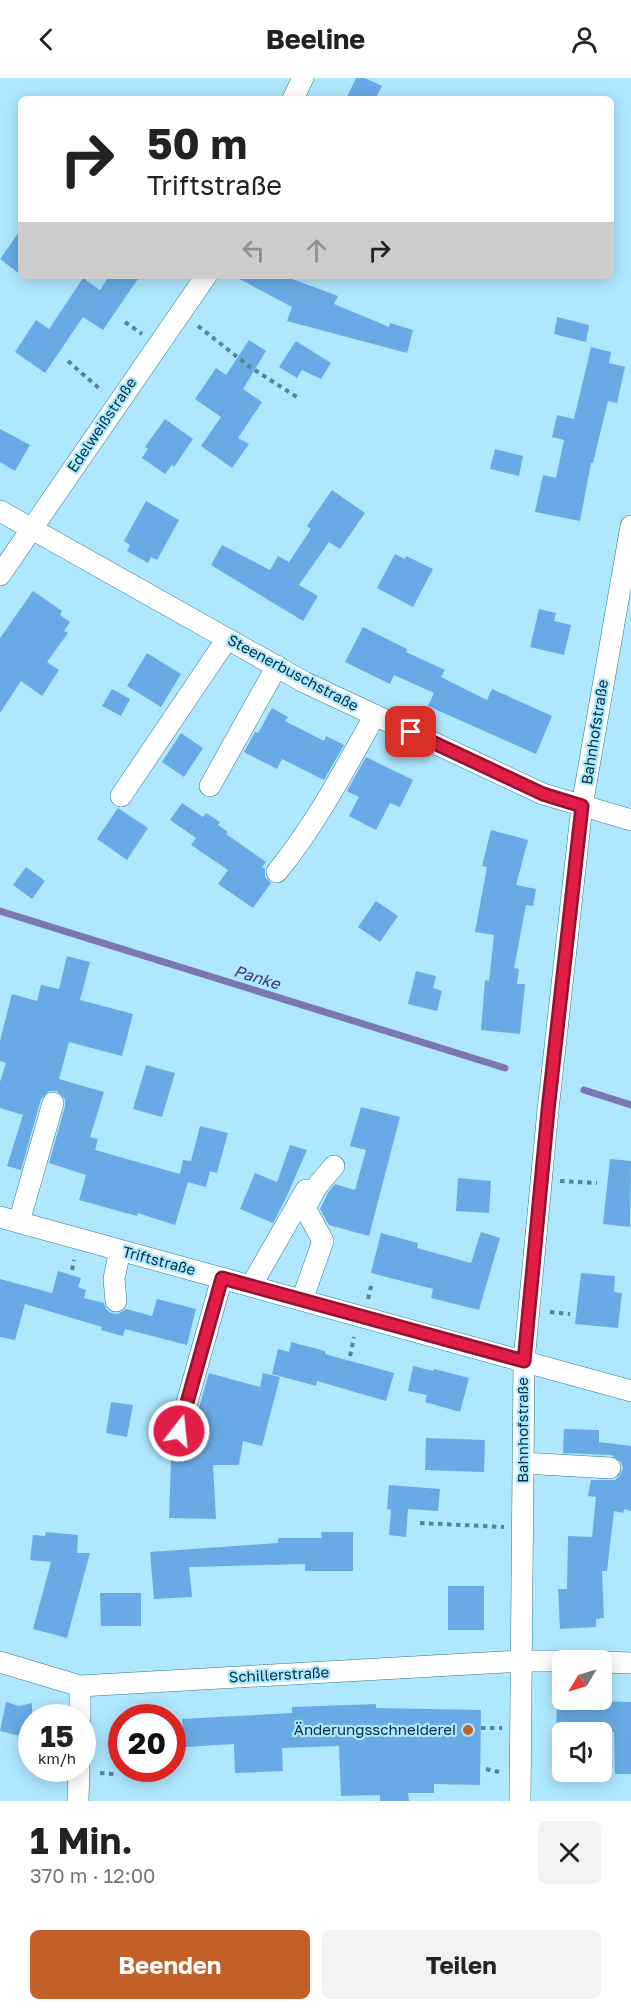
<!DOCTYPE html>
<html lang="de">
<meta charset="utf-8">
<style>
body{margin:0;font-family:"Golos Text",sans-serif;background:#f2f2f2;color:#222;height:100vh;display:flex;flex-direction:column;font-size:22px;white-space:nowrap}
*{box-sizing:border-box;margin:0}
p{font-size:20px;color:#767676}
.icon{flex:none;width:33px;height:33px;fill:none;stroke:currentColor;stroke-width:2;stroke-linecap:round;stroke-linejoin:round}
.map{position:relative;height:1723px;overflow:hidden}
.drawer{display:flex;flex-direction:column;background:#fff;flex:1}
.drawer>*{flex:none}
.banner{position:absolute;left:18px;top:18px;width:596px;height:183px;border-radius:9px;box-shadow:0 3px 15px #0003;background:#fff;color:#222;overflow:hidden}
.needle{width:39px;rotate:232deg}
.fabs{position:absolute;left:552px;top:1572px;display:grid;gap:12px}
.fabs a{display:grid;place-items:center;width:60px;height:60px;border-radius:9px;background:#fff;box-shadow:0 3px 15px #0003;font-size:30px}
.speed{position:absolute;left:18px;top:1626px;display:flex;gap:12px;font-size:30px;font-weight:700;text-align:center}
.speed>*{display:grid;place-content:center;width:78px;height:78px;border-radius:50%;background:#fff;box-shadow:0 3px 15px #0003;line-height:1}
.speed small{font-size:15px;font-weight:400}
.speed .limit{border:9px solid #d22;background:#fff;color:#111}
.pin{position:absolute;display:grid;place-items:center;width:51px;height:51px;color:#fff;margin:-26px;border-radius:12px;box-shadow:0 3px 9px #0006}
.me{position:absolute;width:66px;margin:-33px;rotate:16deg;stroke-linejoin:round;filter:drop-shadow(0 0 4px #0008)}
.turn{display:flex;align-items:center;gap:21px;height:126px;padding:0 30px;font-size:27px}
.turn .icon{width:78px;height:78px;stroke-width:2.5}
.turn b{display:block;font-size:42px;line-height:51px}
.lanes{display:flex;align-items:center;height:57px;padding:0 30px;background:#0003;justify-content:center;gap:30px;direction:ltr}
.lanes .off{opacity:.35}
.round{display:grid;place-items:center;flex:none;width:63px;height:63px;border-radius:9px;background:#f2f2f2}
.headline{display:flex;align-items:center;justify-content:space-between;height:102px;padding:0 30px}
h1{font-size:36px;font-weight:700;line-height:45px}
.cta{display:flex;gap:12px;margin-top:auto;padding:12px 30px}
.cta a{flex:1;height:69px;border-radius:9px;background:#c35f28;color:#fff;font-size:24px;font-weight:700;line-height:69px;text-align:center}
.cta a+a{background:#f2f2f2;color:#222}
header{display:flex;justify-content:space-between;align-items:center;height:78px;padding:0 30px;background:#fff;font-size:27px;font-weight:700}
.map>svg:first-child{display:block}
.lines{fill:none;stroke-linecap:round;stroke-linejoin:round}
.stream{stroke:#7b77b3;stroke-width:7}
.building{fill:#68aae5}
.minor-casing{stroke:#2b7a97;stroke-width:22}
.path{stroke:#528598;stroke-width:4;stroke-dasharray:4.5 4.5;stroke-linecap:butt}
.minor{stroke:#fff;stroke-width:21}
.route-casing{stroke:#92132f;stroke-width:15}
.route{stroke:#e11d48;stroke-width:10}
.poi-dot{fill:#c35f28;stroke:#afe7ff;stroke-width:2}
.labels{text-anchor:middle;stroke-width:4.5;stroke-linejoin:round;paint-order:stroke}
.street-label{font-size:15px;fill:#01303f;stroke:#afe7ff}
.poi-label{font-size:15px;fill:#01303f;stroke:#afe7ff;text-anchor:end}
.water-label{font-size:16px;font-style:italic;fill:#40347e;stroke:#afe7ff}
</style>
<header><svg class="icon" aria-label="back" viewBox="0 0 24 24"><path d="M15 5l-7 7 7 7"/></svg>Beeline<svg class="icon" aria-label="person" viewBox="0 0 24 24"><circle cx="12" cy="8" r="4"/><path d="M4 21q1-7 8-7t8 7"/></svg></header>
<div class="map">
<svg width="631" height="1723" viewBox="0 0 631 1723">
<rect width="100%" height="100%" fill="#afe7ff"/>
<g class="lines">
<path class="stream" d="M 0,833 L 505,990
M 584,1012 L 631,1027"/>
</g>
<path class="building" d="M 356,0 L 365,0 L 382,8 L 375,21 L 346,21 Z
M 21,151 L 21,197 L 0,181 Z
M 109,198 L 140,198 L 103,252 L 83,239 L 45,295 L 15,274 L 36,242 L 49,251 L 83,200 L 100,212 Z
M 234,198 L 284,198 L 338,218 L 334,226 L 389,249 L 390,245 L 413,252 L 407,275 L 287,243 L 292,229 Z
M 557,239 L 589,247 L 586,264 L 554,256 Z
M 249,262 L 266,273 L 243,311 L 262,324 L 238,360 L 249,366 L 232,390 L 201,368 L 221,339 L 195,321 L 216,290 L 226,297 Z
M 296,263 L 331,285 L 321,301 L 302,292 L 297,300 L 279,289 Z
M 591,269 L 611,274 L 609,285 L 625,289 L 617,325 L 608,323 L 593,385 L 591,385 L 580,443 L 535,434 L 543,397 L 556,400 L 564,362 L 552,359 L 557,337 L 574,341 Z
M 165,341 L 193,361 L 174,389 L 172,387 L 165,396 L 142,380 L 148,371 L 145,369 Z
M 0,351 L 30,367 L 15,393 L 0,384 Z
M 495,371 L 523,378 L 519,398 L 490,391 Z
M 332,412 L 365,435 L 340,471 L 329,464 L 299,507 L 318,518 L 303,543 L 211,487 L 222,467 L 270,492 L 278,478 L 289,484 L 311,451 L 307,448 Z
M 146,423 L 179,442 L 157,482 L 151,479 L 148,485 L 127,473 L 130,467 L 124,463 Z
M 395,476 L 405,481 L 406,478 L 433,491 L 413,529 L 377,510 Z
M 33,513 L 62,533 L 60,537 L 70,544 L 64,553 L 68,555 L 47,584 L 59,592 L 42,618 L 21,603 L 0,635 L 0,560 Z
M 539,531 L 556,535 L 554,543 L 571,547 L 564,577 L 530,569 Z
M 363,549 L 407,571 L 406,574 L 445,592 L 441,599 L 487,622 L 492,611 L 552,638 L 536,676 L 428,628 L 434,615 L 394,597 L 390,606 L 345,584 Z
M 147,575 L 181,596 L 161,629 L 127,608 Z
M 112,611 L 130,621 L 121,638 L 102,628 Z
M 272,630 L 288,639 L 285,643 L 324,663 L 326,658 L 344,667 L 324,702 L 282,681 L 277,691 L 244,674 L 255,654 L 258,655 Z
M 181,655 L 203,670 L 184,699 L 162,684 Z
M 366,679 L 413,702 L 400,729 L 390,725 L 376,752 L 349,738 L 359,719 L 347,713 Z
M 182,725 L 203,739 L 206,735 L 220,744 L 218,747 L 228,754 L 226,756 L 266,784 L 262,789 L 265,791 L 265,799 L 271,805 L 253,830 L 218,806 L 228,792 L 191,767 L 196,760 L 170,742 Z
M 118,730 L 148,750 L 127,782 L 97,761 Z
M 491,752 L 528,762 L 516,807 L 536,811 L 533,828 L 526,827 L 514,890 L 519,891 L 517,906 L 525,906 L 520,956 L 481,952 L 485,902 L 489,903 L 494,857 L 475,854 L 487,789 L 482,788 Z
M 26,789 L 45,803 L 32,821 L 13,807 Z
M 376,823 L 398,838 L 380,864 L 358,849 Z
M 67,878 L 90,884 L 80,922 L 133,936 L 122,978 L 69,964 L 59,1001 L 104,1014 L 90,1059 L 98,1061 L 95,1072 L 180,1096 L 183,1082 L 191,1083 L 200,1048 L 228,1055 L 217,1095 L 210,1093 L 206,1109 L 188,1104 L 175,1147 L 138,1135 L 137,1138 L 79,1122 L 86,1097 L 49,1085 L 65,1028 L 65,1021 L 57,1013 L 49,1013 L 41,1021 L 21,1092 L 7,1088 L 23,1037 L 0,1030 L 0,1004 L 6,985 L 0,983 L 0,963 L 12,916 L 37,923 L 41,907 L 59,911 Z
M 416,893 L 436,898 L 433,910 L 442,913 L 437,933 L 408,926 Z
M 146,987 L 175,995 L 162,1039 L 133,1031 Z
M 361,1029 L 400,1039 L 369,1158 L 329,1147 L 320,1131 L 328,1115 L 335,1106 L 355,1112 L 366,1072 L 350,1068 Z
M 290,1067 L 307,1072 L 285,1122 L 273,1145 L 240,1131 L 255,1095 L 277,1104 Z
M 610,1081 L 631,1083 L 630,1149 L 603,1146 Z
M 458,1100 L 491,1103 L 489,1135 L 456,1133 Z
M 481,1154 L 500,1160 L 479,1232 L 431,1220 L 433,1211 L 371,1195 L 381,1155 L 418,1165 L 417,1170 L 471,1185 Z
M 58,1193 L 81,1200 L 78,1209 L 86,1212 L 84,1220 L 104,1225 L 106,1231 L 111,1235 L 118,1236 L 126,1231 L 152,1238 L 157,1221 L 196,1231 L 187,1267 L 125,1251 L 123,1258 L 101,1252 L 102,1249 L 25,1226 L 15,1262 L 0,1259 L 0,1201 L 52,1215 Z
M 581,1195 L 615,1198 L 614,1214 L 622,1215 L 618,1250 L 575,1246 Z
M 291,1264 L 325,1273 L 325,1276 L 394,1295 L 386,1323 L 317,1303 L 316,1308 L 272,1296 L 278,1271 L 289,1274 Z
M 413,1288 L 433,1293 L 434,1291 L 469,1300 L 460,1334 L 425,1324 L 427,1317 L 408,1313 Z
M 209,1295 L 260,1309 L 263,1295 L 280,1299 L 262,1368 L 243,1363 L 239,1387 L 213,1387 L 216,1441 L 169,1440 L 171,1383 L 174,1369 L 181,1370 L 182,1365 L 191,1357 Z
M 111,1324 L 133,1327 L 127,1359 L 106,1355 Z
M 564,1351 L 599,1352 L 599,1364 L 631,1368 L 631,1433 L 624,1431 L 623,1435 L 614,1433 L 607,1493 L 602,1493 L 604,1540 L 596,1541 L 596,1549 L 560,1551 L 558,1511 L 567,1511 L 568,1458 L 592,1459 L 596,1419 L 588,1418 L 591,1402 L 615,1402 L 620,1397 L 623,1390 L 621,1384 L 611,1377 L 563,1375 Z
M 426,1360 L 485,1362 L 484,1394 L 425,1392 Z
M 389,1407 L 440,1411 L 438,1433 L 408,1431 L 406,1459 L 389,1457 L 391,1432 L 387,1431 Z
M 46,1454 L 78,1457 L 77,1475 L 90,1475 L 67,1560 L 33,1551 L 51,1484 L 30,1482 L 33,1457 L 45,1458 Z
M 321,1454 L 353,1454 L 353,1493 L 305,1493 L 305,1486 L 189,1489 L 192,1519 L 154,1521 L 150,1474 L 278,1465 L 278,1460 L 322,1460 Z
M 448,1508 L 484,1508 L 484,1552 L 448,1552 Z
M 100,1515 L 141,1515 L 141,1548 L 101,1548 Z
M 557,1622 L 631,1624 L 631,1696 L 615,1696 L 614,1654 L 556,1654 Z
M 6,1624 L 19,1628 L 32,1625 L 32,1661 L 0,1653 Z
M 376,1626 L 376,1630 L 481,1632 L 480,1707 L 434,1706 L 434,1715 L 408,1715 L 409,1723 L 380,1723 L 380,1717 L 341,1718 L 339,1668 L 282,1670 L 283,1693 L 235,1695 L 234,1666 L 185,1669 L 182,1641 L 292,1635 L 292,1629 Z"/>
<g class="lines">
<g class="minor-casing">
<path id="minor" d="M 293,21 L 303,0
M 0,433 L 304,604 L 543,716 L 631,742
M 0,497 L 206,198
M 210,708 L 277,588
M 121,718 L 227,561
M 277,794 C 316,746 345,691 375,637
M 0,1139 L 631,1313
M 19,1144 L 53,1025
M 251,1208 L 306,1112
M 302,1222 L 323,1163 L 305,1130 L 317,1108 L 334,1088
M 116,1223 L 114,1201 L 120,1172
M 179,1353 L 222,1200
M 523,1385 L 610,1390
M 0,1584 L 80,1608 L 521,1583 L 562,1583
M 602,1584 L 631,1585
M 80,1640 L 80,1608
M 78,1723 L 79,1690
M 520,1723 L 524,1283 L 548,1032 L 582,728 L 631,448"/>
</g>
<path class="path" d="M 125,244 L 142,256
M 198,248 L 250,289 L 297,319
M 68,283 L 102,313
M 560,1103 L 597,1105
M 72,1192 L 74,1182
M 368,1221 L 372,1204
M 550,1234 L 570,1236
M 350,1278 L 354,1259
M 420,1445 L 504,1449
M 481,1650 L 502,1650
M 486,1691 L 499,1694
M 100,1695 L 114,1696"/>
<use href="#minor" class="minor"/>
</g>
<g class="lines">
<g class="route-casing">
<path id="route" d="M 179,1353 L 222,1200 L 524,1283 L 548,1032 L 582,728 L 543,716 L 411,654"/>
</g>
<use href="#route" class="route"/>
</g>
<circle class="poi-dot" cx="468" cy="1652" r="6"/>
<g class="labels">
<g class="street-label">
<text transform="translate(102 347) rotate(-56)" y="5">Edelweißstraße</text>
<text transform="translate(293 595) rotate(28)" y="5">Steenerbuschstraße</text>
<text transform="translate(595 654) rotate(-81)" y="5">Bahnhofstraße</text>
<text transform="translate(159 1183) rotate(15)" y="5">Triftstraße</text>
<text transform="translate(523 1352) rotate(-90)" y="5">Bahnhofstraße</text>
<text transform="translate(279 1597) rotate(-3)" y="5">Schillerstraße</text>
</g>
<g class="poi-label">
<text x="456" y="1657">Änderungsschneiderei</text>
</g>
<g class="water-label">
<text transform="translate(257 899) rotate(17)" y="6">Panke</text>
</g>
</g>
</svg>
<div class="fabs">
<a><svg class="needle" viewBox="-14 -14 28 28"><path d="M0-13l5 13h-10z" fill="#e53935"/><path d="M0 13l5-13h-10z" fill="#767676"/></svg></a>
<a><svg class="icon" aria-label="sound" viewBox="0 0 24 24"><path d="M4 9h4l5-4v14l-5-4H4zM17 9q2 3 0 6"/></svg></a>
</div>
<div class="speed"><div>15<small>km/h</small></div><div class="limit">20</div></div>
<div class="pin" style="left:411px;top:654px;background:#d93025"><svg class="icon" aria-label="arrive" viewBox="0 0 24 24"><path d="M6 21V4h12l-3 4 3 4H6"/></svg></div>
<svg class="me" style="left:179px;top:1353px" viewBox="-20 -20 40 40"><circle r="17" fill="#e11d48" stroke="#fff" stroke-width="3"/><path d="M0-11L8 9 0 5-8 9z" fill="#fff"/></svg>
<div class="banner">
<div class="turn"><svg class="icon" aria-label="right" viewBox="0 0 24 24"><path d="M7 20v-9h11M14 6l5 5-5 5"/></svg><div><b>50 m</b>Triftstraße</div></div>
<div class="lanes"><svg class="icon off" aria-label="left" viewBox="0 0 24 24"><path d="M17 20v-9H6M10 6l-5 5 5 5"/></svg><svg class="icon off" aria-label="ahead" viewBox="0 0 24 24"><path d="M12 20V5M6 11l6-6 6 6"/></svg><svg class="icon" aria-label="right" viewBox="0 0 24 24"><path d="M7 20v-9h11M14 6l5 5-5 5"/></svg></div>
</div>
</div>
<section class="drawer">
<div class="headline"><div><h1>1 Min.</h1><p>370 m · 12:00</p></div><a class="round"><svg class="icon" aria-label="close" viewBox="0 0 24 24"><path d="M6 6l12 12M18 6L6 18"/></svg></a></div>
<div class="cta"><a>Beenden</a><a>Teilen</a></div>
</section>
